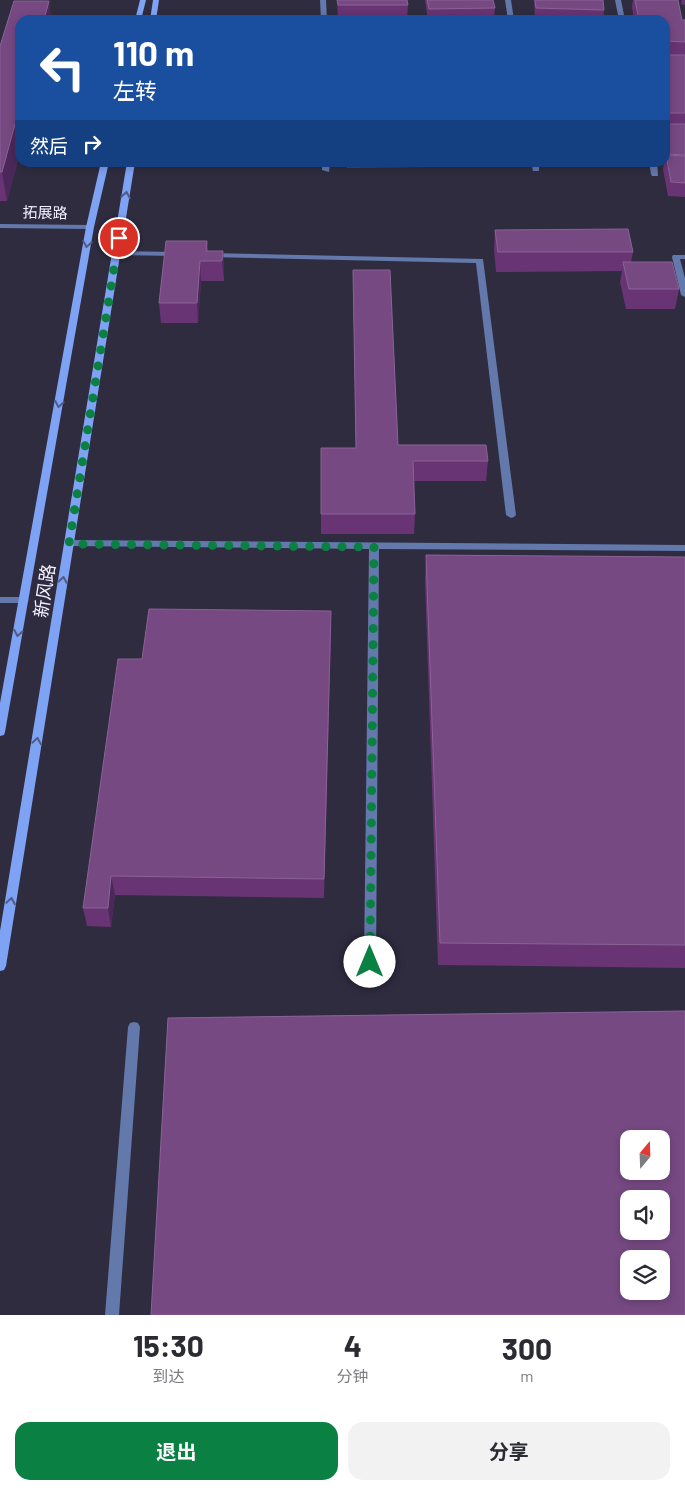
<!DOCTYPE html>
<html lang="zh">
<meta charset="utf-8">
<style>
body{margin:0;font-family:Barlow,"Noto Sans SC",sans-serif;background:#f2f2f3;color:#2b2b33;height:100vh;display:flex;flex-direction:column;font-size:19px;white-space:nowrap}
*{box-sizing:border-box;margin:0}
p{font-size:16px;color:#7c7c81}
.icon{flex:none;width:28px;height:28px;fill:none;stroke:currentColor;stroke-width:2;stroke-linecap:round;stroke-linejoin:round}
.map{position:relative;height:1315px;overflow:hidden}
.side{display:flex;flex-direction:column;background:#fff;flex:1}
.side>*{flex:none}
.guide{position:absolute;left:15px;top:15px;width:655px;height:152px;border-radius:15px;box-shadow:0 2px 8px #0003;background:#1a4fa0;color:#fff;overflow:hidden}
.needle{width:32px;rotate:19deg}
.buttons{position:absolute;left:620px;top:1130px;display:grid;gap:10px}
.buttons a{display:grid;place-items:center;width:50px;height:50px;border-radius:10px;background:#fff;box-shadow:0 2px 8px #0003;font-size:25px}
.pin{position:absolute;display:grid;place-items:center;width:42px;height:42px;color:#fff;margin:-21px;border:2px solid #fff;border-radius:50%;box-shadow:0 1px 5px #0007}
.me{position:absolute;width:55px;margin:-28px;rotate:0deg;stroke-linejoin:round;filter:drop-shadow(0 0 4px #0008)}
.turn{display:flex;align-items:center;gap:18px;height:105px;padding:0 15px;font-size:22px}
.turn .icon{width:65px;height:65px;stroke-width:2.5}
.turn b{display:block;font-size:35px;line-height:42px}
.then{display:flex;align-items:center;height:48px;padding:0 15px;background:#0003;gap:10px;font-size:19px}
.eta{display:flex;justify-content:space-evenly;align-items:center;height:85px;text-align:center}
.eta b{font-size:30px;font-weight:700;line-height:35px}
.cta{display:flex;gap:10px;margin-top:auto;padding:10px 15px}
.cta a{flex:1;height:58px;border-radius:15px;background:#0b8043;color:#fff;font-size:20px;font-weight:700;line-height:58px;text-align:center}
.cta a+a{background:#f2f2f3;color:#2b2b33}
.map>svg:first-child{display:block}
.lines{fill:none;stroke-linecap:round;stroke-linejoin:round}
.lane{fill:#6379ac;fill-rule:evenodd}
.street{fill:#6379ac;fill-rule:evenodd}
.secondary{fill:#7fa3f4;fill-rule:evenodd}
.wall{fill:#683474}
.shaded-wall{fill:#4b2859}
.building{fill:#764983;stroke:#8a6397;fill-rule:evenodd}
.oneway{stroke:#4f5c88}
.route{stroke:#0b8043;stroke-width:9;stroke-dasharray:0 16.2}
.labels{text-anchor:middle;stroke-width:5;stroke-linejoin:round;paint-order:stroke}
.far-street-label{font-size:15px;fill:#f3f1ff;stroke:#2f2c40}
.street-label{font-size:18px;fill:#f3f1ff;stroke:#2f2c40}
</style>
<div class="map">
<svg width="685" height="1315" viewBox="0 0 685 1315">
<rect width="100%" height="100%" fill="#2f2c40"/>
<g class="lines">
<path class="lane" d="M 320,0 L 326,0 L 327,20 L 321,20 Z
M 505,0 L 511,0 L 514,20 L 508,20 Z
M 615,0 L 621,0 L 625,20 L 619,20 Z
M 322,162 L 330,162 L 329,172 L 322,170 Z
M 531,162 L 539,162 L 539,171 L 533,171 Z
M 649,162 L 657,162 L 658,176 L 652,176 L 651,174 Z
M 114,251 L 178,252 L 182,254 L 178,256 L 117,255 L 114,255 Z
M 207,253 L 483,259 L 516,515 L 514,517 L 511,518 L 506,515 L 476,263 L 210,257 L 206,255 Z
M 673,255 L 685,255 L 685,259 L 680,259 L 685,278 L 685,297 L 681,295 L 672,257 Z
M 69,540 L 685,545 L 685,551 L 379,549 L 376,963 L 374,967 L 370,968 L 366,967 L 364,963 L 369,549 L 69,546 L 64,543 Z
M 0,597 L 24,597 L 29,600 L 24,603 L 0,603 Z
M 134,1022 L 138,1023 L 140,1027 L 119,1315 L 105,1315 L 128,1027 L 130,1023 Z"/>
<path class="street" d="M 0,224 L 90,225 L 94,227 L 90,229 L 0,228 Z"/>
<path class="secondary" d="M 140,0 L 146,0 L 141,20 L 135,20 Z
M 153,0 L 159,0 L 156,20 L 150,20 Z
M 101,162 L 109,162 L 94,227 L 5,732 L 4,735 L 0,736 L 0,703 L 86,227 Z
M 127,162 L 135,162 L 6,966 L 4,970 L 0,971 L 0,931 Z"/>
</g>
<path class="wall" d="M 337,0 L 408,5 L 407,18 L 338,18 Z
M 425,0 L 493,0 L 495,8 L 494,20 L 428,20 Z
M 534,0 L 603,0 L 604,10 L 603,20 L 535,20 Z
M 633,0 L 678,0 L 682,20 L 685,20 L 685,55 L 665,55 L 665,20 L 634,20 L 632,7 Z
M 682,0 L 685,0 L 685,5 L 681,4 Z
M 14,1 L 49,1 L 51,20 L 20,20 L 20,152 L 7,201 L 0,201 L 0,46 Z
M 665,55 L 685,55 L 685,197 L 668,196 L 663,169 L 664,162 L 665,162 Z
M 347,162 L 428,162 L 428,167 L 347,168 Z
M 438,162 L 519,162 L 519,166 L 438,166 Z
M 554,162 L 597,162 L 597,163 Z
M 495,230 L 633,252 L 631,262 L 679,289 L 675,309 L 626,309 L 620,282 L 622,271 L 496,272 L 494,250 Z
M 207,241 L 208,251 L 223,251 L 224,271 L 224,281 L 201,281 L 198,323 L 161,323 L 159,303 Z
M 353,270 L 398,445 L 488,461 L 486,481 L 414,481 L 415,514 L 414,534 L 321,534 L 321,448 L 356,448 Z
M 426,555 L 685,557 L 685,968 L 438,965 L 425,580 Z
M 331,632 L 324,898 L 115,895 L 111,927 L 87,926 L 83,908 L 142,659 Z"/>
<path class="shaded-wall" d="M 49,1 L 51,20 L 44,20 Z
M 20,106 L 20,152 L 7,201 L 2,172 Z
M 223,251 L 224,271 L 224,281 L 222,261 Z
M 200,261 L 201,281 L 198,323 L 197,303 Z
M 331,611 L 331,632 L 324,898 L 324,879 Z
M 111,876 L 115,895 L 111,927 L 108,908 Z"/>
<path class="building" d="M 337,0 L 407,0 L 408,5 L 338,5 Z
M 427,0 L 493,0 L 495,8 L 429,9 Z
M 535,0 L 603,0 L 604,10 L 536,8 Z
M 635,0 L 678,0 L 682,20 L 685,20 L 685,42 L 665,41 L 665,20 L 639,20 Z
M 14,1 L 49,1 L 44,20 L 20,20 L 20,106 L 2,172 L 0,172 L 0,46 Z
M 665,55 L 685,55 L 685,113 L 665,113 Z
M 665,124 L 685,124 L 685,155 L 666,154 L 665,143 Z
M 666,155 L 685,156 L 685,183 L 671,182 Z
M 628,229 L 633,252 L 498,252 L 495,230 Z
M 166,241 L 207,241 L 206,251 L 223,251 L 222,261 L 200,261 L 197,303 L 159,303 Z
M 623,262 L 672,262 L 679,289 L 629,289 Z
M 353,270 L 390,270 L 398,445 L 486,445 L 488,461 L 413,461 L 415,514 L 321,514 L 321,448 L 356,448 Z
M 426,555 L 685,557 L 685,945 L 440,943 Z
M 149,609 L 331,611 L 324,879 L 111,876 L 108,908 L 83,908 L 118,659 L 142,659 Z
M 685,1011 L 685,1315 L 151,1315 L 168,1018 ZM 629,1139 L 661,1139 L 661,1171 L 629,1171 ZM 629,1199 L 661,1199 L 661,1231 L 629,1231 ZM 629,1259 L 661,1259 L 661,1291 L 629,1291 Z"/>
<defs><path id="oneway-chevron" d="M-2-3.5L2.5 0L-2 3.5" fill="none" stroke-width="1.6" stroke-linecap="round" stroke-linejoin="round" transform="scale(1.25)"/></defs>
<g class="oneway">
<use href="#oneway-chevron" transform="translate(126 195) rotate(-81)"/>
<use href="#oneway-chevron" transform="translate(87 244) rotate(100)"/>
<use href="#oneway-chevron" transform="translate(59 404) rotate(100)"/>
<use href="#oneway-chevron" transform="translate(63 580) rotate(-81)"/>
<use href="#oneway-chevron" transform="translate(18 633) rotate(100)"/>
<use href="#oneway-chevron" transform="translate(37 741) rotate(-81)"/>
<use href="#oneway-chevron" transform="translate(11 901) rotate(-81)"/>
</g>
<g class="lines">
<path class="route" d="M 119,238 L 69,544 L 374,547 L 370,962"/>
</g>
<g class="labels">
<g class="far-street-label">
<text transform="translate(45 213) rotate(1)" y="5">拓展路</text>
</g>
<g class="street-label">
<text transform="translate(45 591) rotate(-81)" y="6">新风路</text>
</g>
</g>
</svg>
<div class="buttons">
<a><svg class="needle" viewBox="-14 -14 28 28"><path d="M0-13l5 13h-10z" fill="#e53935"/><path d="M0 13l5-13h-10z" fill="#7c7c81"/></svg></a>
<a><svg class="icon" aria-label="sound" viewBox="0 0 24 24"><path d="M4 9h4l5-4v14l-5-4H4zM17 9q2 3 0 6"/></svg></a>
<a><svg class="icon" aria-label="layers" viewBox="0 0 24 24"><path d="M12 4l9 5-9 5-9-5zM3 14l9 5 9-5"/></svg></a>
</div>
<div class="pin" style="left:119px;top:238px;background:#d93025"><svg class="icon" aria-label="arrive" viewBox="0 0 24 24"><path d="M6 21V4h12l-3 4 3 4H6"/></svg></div>
<svg class="me" style="left:370px;top:962px" viewBox="-20 -20 40 40"><circle r="19" fill="#fff"/><path d="M0-13L10 11 0 6-10 11z" fill="#0b8043"/></svg>
<div class="guide">
<div class="turn"><svg class="icon" aria-label="left" viewBox="0 0 24 24"><path d="M17 20v-9H6M10 6l-5 5 5 5"/></svg><div><b>110 m</b>左转</div></div>
<div class="then">然后<svg class="icon" aria-label="right" viewBox="0 0 24 24"><path d="M7 20v-9h11M14 6l5 5-5 5"/></svg></div>
</div>
</div>
<section class="side">
<div class="eta">
<div><b>15:30</b><p>到达</p></div>
<div><b>4</b><p>分钟</p></div>
<div><b>300</b><p>m</p></div>
</div>
<div class="cta"><a>退出</a><a>分享</a></div>
</section>
